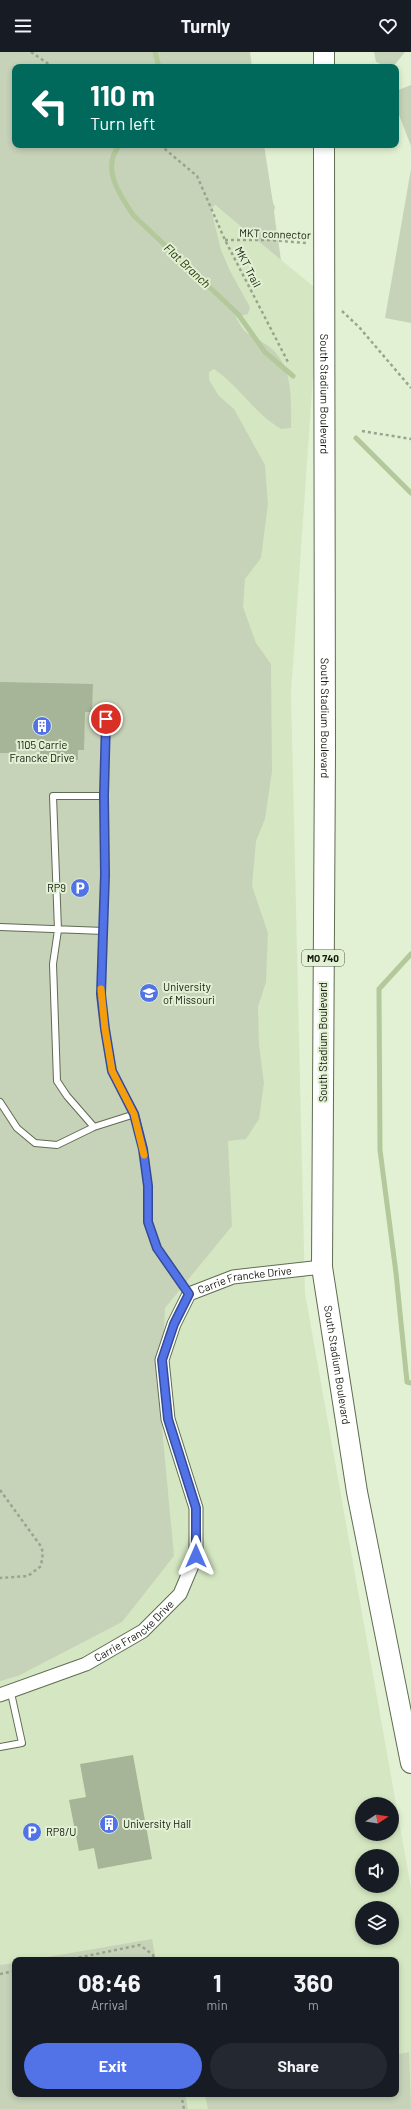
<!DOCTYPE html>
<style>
body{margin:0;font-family:Barlow,sans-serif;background:#242831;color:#f1f3f6;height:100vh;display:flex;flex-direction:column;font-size:15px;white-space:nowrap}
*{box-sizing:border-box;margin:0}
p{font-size:13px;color:#9ea1a6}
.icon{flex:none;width:22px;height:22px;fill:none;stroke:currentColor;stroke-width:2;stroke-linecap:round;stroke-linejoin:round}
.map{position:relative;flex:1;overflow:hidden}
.panel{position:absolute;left:12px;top:1905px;width:387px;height:140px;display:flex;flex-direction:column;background:#171b24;border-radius:8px;box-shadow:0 2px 6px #0003}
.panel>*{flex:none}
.guide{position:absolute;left:12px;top:12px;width:387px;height:84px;border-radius:8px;box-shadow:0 2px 6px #0003;background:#00695c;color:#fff;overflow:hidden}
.needle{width:26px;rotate:78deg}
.tools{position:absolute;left:355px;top:1745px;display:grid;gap:8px}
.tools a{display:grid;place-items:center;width:44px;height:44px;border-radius:50%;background:#171b24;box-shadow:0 2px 6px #0003;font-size:20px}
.pin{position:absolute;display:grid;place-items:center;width:34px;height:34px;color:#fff;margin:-17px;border:2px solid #fff;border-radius:50%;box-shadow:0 1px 4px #0007}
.me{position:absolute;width:44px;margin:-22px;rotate:0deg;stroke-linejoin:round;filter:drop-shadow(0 0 3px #0008)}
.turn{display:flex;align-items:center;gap:14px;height:84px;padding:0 12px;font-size:18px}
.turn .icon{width:52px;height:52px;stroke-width:2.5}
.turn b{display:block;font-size:28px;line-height:34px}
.eta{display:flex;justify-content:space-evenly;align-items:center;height:68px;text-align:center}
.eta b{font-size:24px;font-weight:700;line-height:28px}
.primary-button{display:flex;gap:8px;margin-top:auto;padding:8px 12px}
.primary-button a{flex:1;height:46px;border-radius:24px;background:#5273e8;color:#fff;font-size:16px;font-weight:700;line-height:46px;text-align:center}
.primary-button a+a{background:#242831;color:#f1f3f6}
header{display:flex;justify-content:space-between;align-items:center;height:52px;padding:0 12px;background:#171b24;font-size:18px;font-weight:700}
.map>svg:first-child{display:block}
.built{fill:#d5e7c2;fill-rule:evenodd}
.green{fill:#c6d3b8}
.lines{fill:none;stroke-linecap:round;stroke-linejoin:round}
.stream{stroke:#b3c99b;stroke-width:5}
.building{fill:#a6b497}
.service-casing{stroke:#5f6c52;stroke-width:8}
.minor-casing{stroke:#5f6c52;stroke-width:15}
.primary-casing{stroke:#5f6c52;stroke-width:22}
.path{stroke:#99a48e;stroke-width:2.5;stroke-dasharray:3 3;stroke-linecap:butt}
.service{stroke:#fff;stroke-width:6}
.minor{stroke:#fff;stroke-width:13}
.primary{stroke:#fff;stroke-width:20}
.route-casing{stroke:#354b97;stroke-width:10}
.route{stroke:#5273e8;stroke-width:7}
.slow{stroke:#f59e0b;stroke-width:7}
.labels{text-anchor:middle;stroke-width:4;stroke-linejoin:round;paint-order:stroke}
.shield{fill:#e2f1d3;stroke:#525a4a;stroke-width:1}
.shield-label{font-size:10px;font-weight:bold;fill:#151a10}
.street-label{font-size:11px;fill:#151a10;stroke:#e2f1d3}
.poi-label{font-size:11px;fill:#151a10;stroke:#e2f1d3;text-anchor:start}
.water-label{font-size:12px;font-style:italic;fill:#213401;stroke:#e2f1d3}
</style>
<header><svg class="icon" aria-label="menu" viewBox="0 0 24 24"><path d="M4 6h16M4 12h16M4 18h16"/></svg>Turnly<svg class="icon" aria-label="heart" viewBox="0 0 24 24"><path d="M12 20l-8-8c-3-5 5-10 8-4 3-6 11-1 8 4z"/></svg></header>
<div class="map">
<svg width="411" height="2057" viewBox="0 0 411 2057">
<rect width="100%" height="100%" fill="#e2f1d3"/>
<path class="built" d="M 0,19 L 15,93 L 207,147 L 319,239 L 291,641 L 305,1241 L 411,1836 L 411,2057 L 0,2057 ZM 362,1752 L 392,1752 L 392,1782 L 362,1782 ZM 362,1804 L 392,1804 L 392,1834 L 362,1834 ZM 362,1856 L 392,1856 L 392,1886 L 362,1886 ZM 15,1908 L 396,1908 L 396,2042 L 15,2042 Z"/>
<path class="green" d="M 0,0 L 250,0 L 252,15 L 15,15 L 15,93 L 264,93 L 273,151 L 275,155 L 274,160 L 281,208 L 215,153 L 211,157 L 221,198 L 230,219 L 250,255 L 248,262 L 236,265 C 247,287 249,280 267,293 C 294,312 291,347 291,376 L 281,377 C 254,361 241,336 214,317 L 209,320 L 209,328 L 219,344 L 234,357 L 265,413 L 268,452 L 261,506 L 245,527 L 243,555 L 256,591 L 271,612 L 272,719 L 265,767 L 256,789 L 252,834 L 268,881 L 266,930 L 258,955 L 259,993 L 264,1031 L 259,1067 L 246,1087 L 228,1089 L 232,1174 L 165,1256 L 161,1365 L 174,1504 L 122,1570 L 18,1624 L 0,1629 Z
M 374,0 L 405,0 L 393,15 L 388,15 L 376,10 Z
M 411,33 L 411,94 L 396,55 L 396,39 Z
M 411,117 L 411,271 L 385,266 Z
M 152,1887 L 156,1908 L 30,1908 Z
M 15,1911 L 15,2042 L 185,2042 L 188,2057 L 0,2057 L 0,1913 Z
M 409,2000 L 411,2057 L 208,2057 L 205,2042 L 396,2042 L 396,2003 Z"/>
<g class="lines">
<path class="stream" d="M 155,0 L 159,15
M 120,93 C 100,115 120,144 134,164 L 238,262 L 265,300 L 293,324
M 356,386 L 411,441
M 411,902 L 379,937 L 380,1098 L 396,1221 L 407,1330 L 411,1331"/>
</g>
<path class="building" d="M 0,630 L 93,632 L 92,660 L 85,660 L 84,698 L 78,698 L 78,708 L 40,707 L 40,688 L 16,687 L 16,701 L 0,701 Z
M 133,1703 L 152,1807 L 98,1817 L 94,1796 L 79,1799 L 69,1748 L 86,1745 L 80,1712 Z"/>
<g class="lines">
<g class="service-casing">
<path id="service" d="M 106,667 L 104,744 L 105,823 L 101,941 L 105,977 L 112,1019 L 135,1062 L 143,1097 L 148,1134 L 148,1170 L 157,1197 L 189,1242
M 0,875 L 104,879
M 0,1050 L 17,1076 L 35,1091 L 57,1093 L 94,1075 L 135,1062
M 94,1075 L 67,1044 L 57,1029 L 53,912 L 58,878 L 53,744 L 104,744
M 0,1695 L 22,1691 L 11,1641"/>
</g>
<g class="minor-casing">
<g id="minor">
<path id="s1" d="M 0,1643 L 86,1612 L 143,1579 L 180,1542 L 196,1504 L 196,1456 L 168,1367 L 162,1308 L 174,1272 L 189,1242 L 233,1225 L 322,1215"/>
</g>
</g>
<g class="primary-casing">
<g id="primary">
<path d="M 324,0 L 324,15"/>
<path id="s2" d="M 324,93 L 325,700 L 322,1215 L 357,1440 L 411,1711"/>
</g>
</g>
<path class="path" d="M 31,0 L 53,15
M 160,93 L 197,124 L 225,188 L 289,312
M 225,188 L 271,188 L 306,191
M 342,259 L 359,275 L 411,336
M 362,379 L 411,387
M 0,1438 L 40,1493 L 43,1500 L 41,1514 L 28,1524 L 0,1526
M 67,1908 L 140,1893 L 153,1903 L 154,1908
M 0,1922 L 15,1919
M 181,2042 L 184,2057"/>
<use href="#service" class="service"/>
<use href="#minor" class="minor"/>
<use href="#primary" class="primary"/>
</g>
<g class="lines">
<g class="route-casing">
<path id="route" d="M 106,667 L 104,744 L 105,823 L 101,942 L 105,977 L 112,1019 L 134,1062 L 143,1097 L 148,1134 L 148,1170 L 157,1196 L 189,1242 L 174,1272 L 162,1308 L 168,1367 L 196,1456 L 196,1504"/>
</g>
<use href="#route" class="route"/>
<path class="slow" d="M 101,937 L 105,977 L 112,1019 L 134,1062 L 144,1103"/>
</g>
<defs>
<g id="building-disc" transform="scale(1)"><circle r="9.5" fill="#5273e8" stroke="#e2f1d3"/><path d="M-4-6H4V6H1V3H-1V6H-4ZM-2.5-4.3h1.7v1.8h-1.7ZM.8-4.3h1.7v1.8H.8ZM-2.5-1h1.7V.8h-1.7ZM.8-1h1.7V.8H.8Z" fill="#fff"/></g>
<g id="parking-disc" transform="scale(1)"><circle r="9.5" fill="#5273e8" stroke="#e2f1d3"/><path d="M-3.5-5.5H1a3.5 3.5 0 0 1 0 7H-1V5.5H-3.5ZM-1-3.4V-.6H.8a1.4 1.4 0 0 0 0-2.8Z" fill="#fff"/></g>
<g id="university-disc" transform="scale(1)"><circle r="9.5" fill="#5273e8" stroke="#e2f1d3"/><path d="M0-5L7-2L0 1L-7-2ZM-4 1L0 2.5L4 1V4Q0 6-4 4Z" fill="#fff"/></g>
</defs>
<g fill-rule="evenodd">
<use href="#building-disc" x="42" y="674"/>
<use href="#parking-disc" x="80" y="836"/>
<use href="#university-disc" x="149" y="941"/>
<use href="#building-disc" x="109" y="1772"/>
<use href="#parking-disc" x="32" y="1780"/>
</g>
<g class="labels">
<rect class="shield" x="302" y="898" width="42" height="16" rx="3"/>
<g class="shield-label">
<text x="323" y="910">MO 740</text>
</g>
<g class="street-label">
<text transform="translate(275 182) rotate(2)" y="4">MKT connector</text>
<text transform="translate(248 215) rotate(63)" y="4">MKT Trail</text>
<text dy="4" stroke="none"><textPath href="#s2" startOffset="249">South Stadium Boulevard</textPath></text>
<text dy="4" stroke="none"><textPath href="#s2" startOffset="573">South Stadium Boulevard</textPath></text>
<text transform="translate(323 990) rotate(-90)" y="4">South Stadium Boulevard</text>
<text dy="4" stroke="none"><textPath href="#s1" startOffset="581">Carrie Francke Drive</textPath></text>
<text dy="4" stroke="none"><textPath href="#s2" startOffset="1221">South Stadium Boulevard</textPath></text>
<text dy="4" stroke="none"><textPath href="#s1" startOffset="150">Carrie Francke Drive</textPath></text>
</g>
<g class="poi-label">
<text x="42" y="697" text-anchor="middle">1105 Carrie<tspan x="42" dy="13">Francke Drive</tspan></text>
<text x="66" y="840" text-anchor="end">RP9</text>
<text x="163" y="939">University<tspan x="163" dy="13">of Missouri</tspan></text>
<text x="123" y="1776">University Hall</text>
<text x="46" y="1784">RP8/U</text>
</g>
<g class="water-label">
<text transform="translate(187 214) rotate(43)" y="4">Flat Branch</text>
</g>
</g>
</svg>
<div class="tools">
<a><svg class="needle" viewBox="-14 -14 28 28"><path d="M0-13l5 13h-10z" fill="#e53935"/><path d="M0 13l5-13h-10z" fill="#9ea1a6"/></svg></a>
<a><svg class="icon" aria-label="sound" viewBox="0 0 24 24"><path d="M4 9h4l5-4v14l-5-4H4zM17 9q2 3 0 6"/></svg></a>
<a><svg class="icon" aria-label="layers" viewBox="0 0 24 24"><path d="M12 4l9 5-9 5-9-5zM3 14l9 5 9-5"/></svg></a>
</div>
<div class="pin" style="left:106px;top:667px;background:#d93025"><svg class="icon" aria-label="arrive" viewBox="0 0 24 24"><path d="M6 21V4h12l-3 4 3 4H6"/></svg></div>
<svg class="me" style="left:196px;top:1504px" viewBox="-20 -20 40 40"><path d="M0-17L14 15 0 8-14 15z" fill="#5273e8" stroke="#fff" stroke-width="4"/></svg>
<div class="guide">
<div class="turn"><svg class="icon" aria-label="left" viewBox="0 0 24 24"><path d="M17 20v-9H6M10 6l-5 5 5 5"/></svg><div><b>110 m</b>Turn left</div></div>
</div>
<section class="panel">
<div class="eta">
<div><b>08:46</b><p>Arrival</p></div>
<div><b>1</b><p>min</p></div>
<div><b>360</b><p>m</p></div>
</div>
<div class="primary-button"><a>Exit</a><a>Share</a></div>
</section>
</div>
